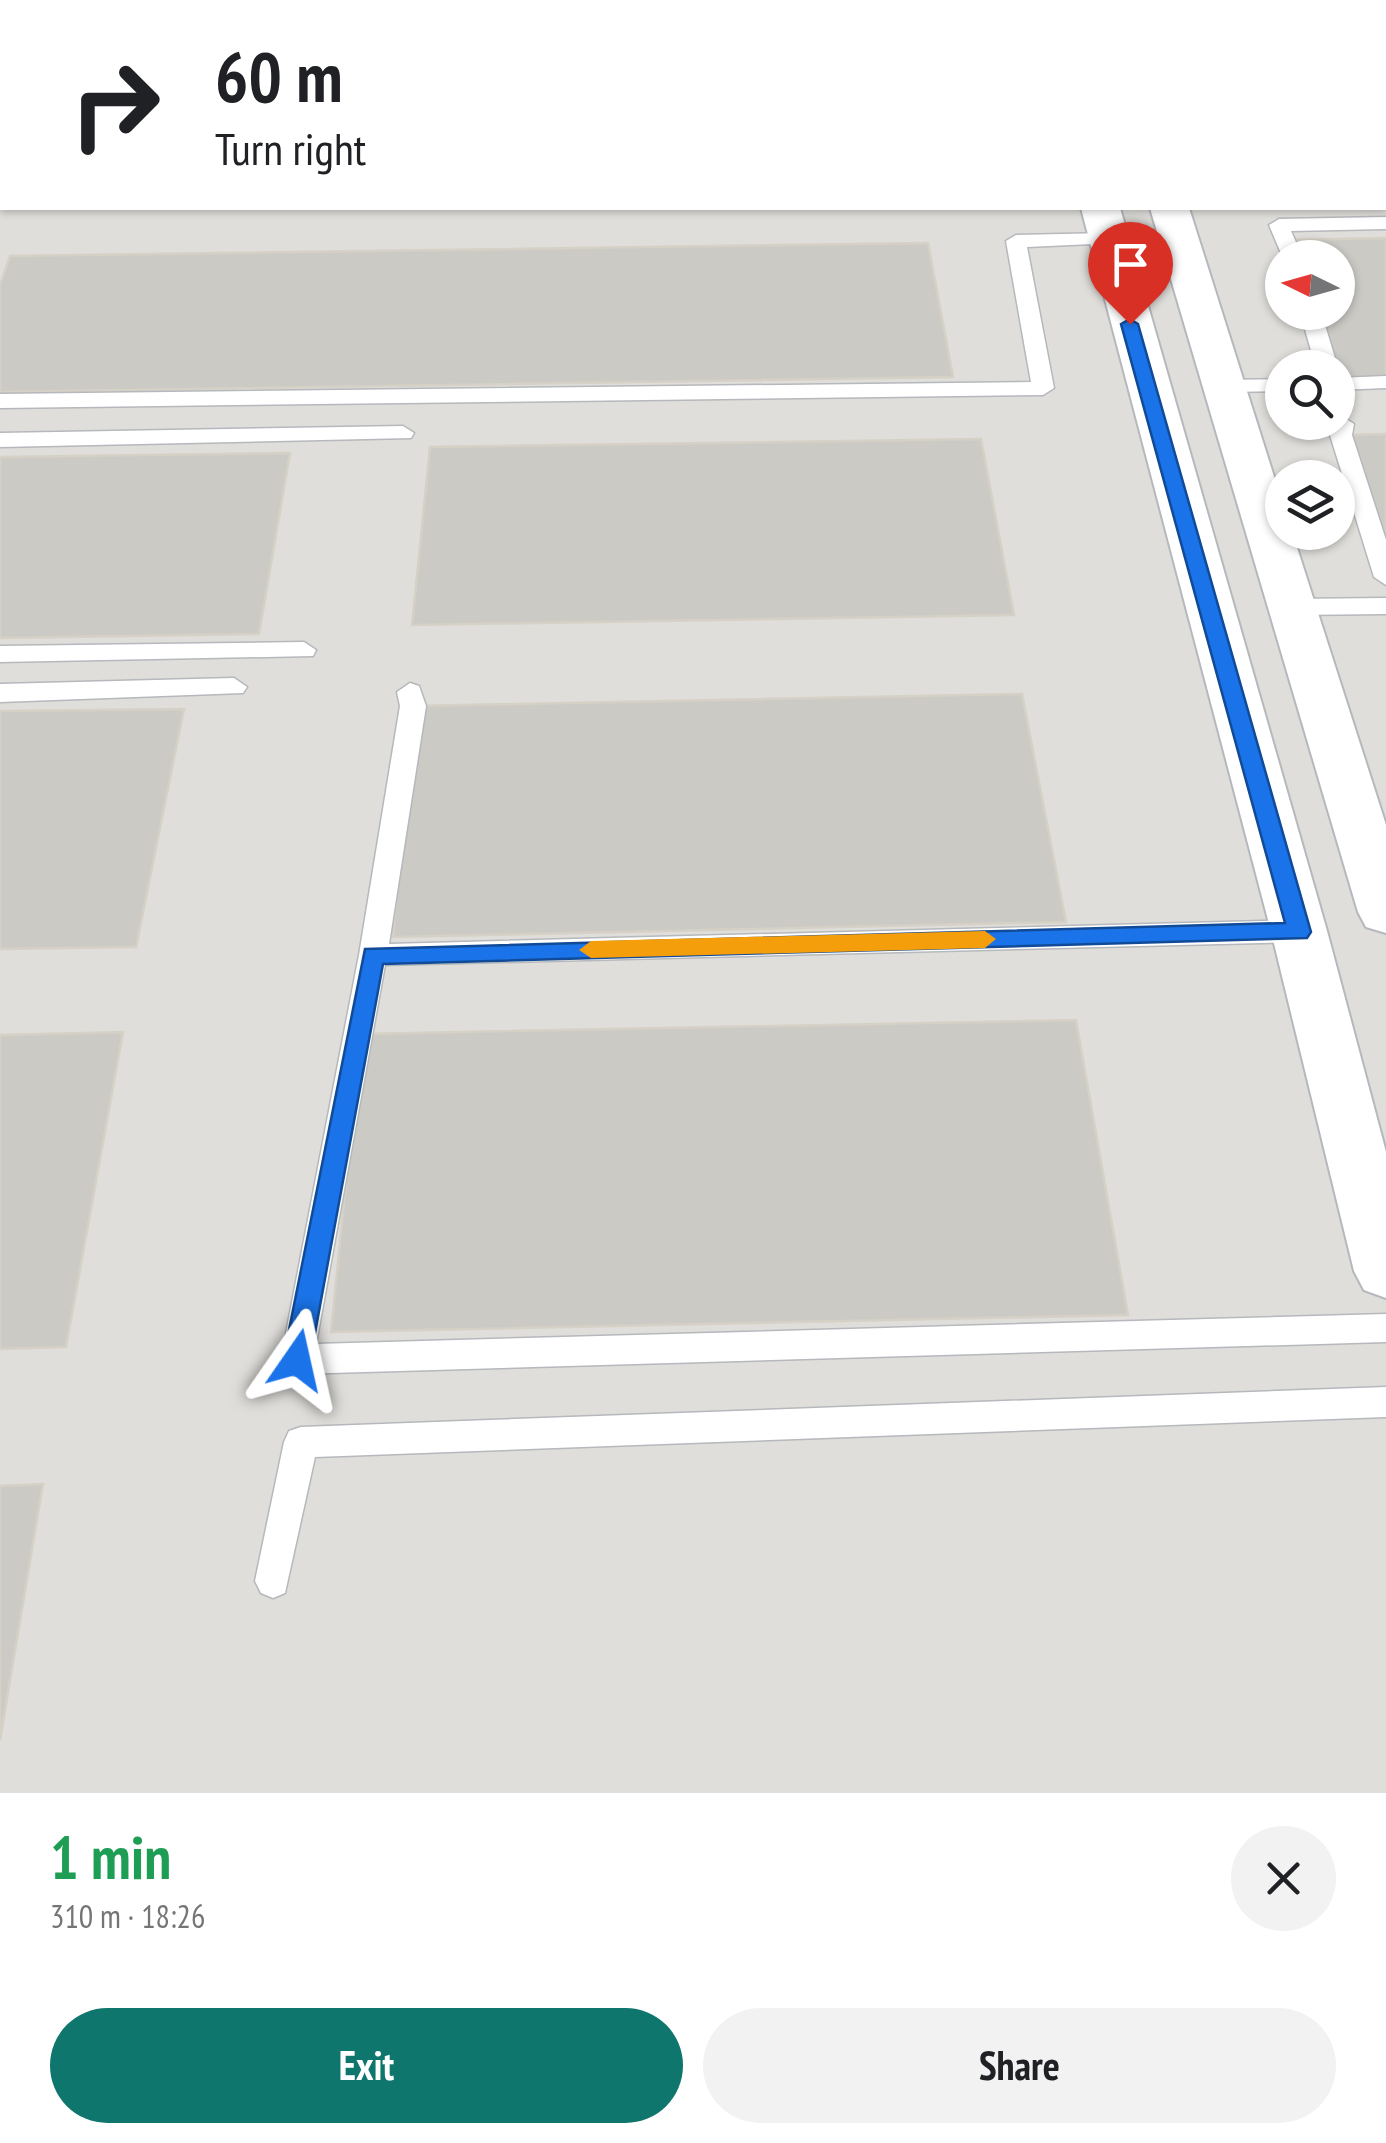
<!DOCTYPE html>
<meta charset="utf-8">
<style>
body{margin:0;font-family:"PT Sans Narrow",sans-serif;background:#f2f2f2;color:#202124;height:100vh;display:flex;flex-direction:column;font-size:38px;white-space:nowrap}
*{box-sizing:border-box;margin:0}
p{font-size:32px;color:#757577}
.icon{flex:none;width:55px;height:55px;fill:none;stroke:currentColor;stroke-width:2;stroke-linecap:round;stroke-linejoin:round}
.map{position:relative;height:1793px;overflow:hidden}
.drawer{display:flex;flex-direction:column;background:#fff;flex:1}
.drawer>*{flex:none}
.hud{position:absolute;left:0px;top:0px;width:1388px;height:210px;box-shadow:0 2px 8px #0004;background:#fff;color:#202124;overflow:hidden}
.needle{width:65px;rotate:275deg}
.tools{position:absolute;left:1265px;top:240px;display:grid;gap:20px}
.tools a{display:grid;place-items:center;width:90px;height:90px;border-radius:50%;background:#fff;box-shadow:0 2px 8px #0004;font-size:50px}
.pin{position:absolute;display:grid;place-items:center;width:85px;height:85px;color:#fff;margin:-102px -42px;border-radius:50% 50% 50% 0;rotate:-45deg;box-shadow:0 0 10px #0007}
.pin .icon{rotate:45deg}
.me{position:absolute;width:110px;margin:-55px;rotate:11deg;stroke-linejoin:round;filter:drop-shadow(0 0 8px #0008)}
.turn{display:flex;align-items:center;gap:35px;height:210px;padding:0 50px;font-size:45px}
.turn .icon{width:130px;height:130px;stroke-width:2.5}
.turn b{display:block;font-size:70px;line-height:85px}
.round{display:grid;place-items:center;flex:none;width:105px;height:105px;border-radius:52px;background:#f2f2f2}
.headline{display:flex;align-items:center;justify-content:space-between;height:170px;padding:0 50px}
h1{font-size:60px;font-weight:600;line-height:75px;color:#1e9e55}
.action{display:flex;gap:20px;margin-top:auto;padding:20px 50px}
.action a{flex:1;height:115px;border-radius:60px;background:#0f766e;color:#fff;font-size:40px;font-weight:600;line-height:115px;text-align:center}
.action a+a{background:#f2f2f2;color:#202124}
.map>svg:first-child{display:block}
.industrial{fill:#e0deda;fill-rule:evenodd}
.building{fill:#cccac5;stroke:#d6d1c6;stroke-width:2.5}
.lines{fill:none;stroke-linecap:round;stroke-linejoin:round}
.service-casing{stroke:#b5b8bc;stroke-width:3}
.minor-casing{stroke:#b5b8bc;stroke-width:4}
.service{fill:#fff;fill-rule:evenodd}
.minor{fill:#fff;fill-rule:evenodd}
.route{fill:#1a73e8;stroke:#114b97;stroke-width:2.5}
.slow{fill:#f59e0b}
</style>
<div class="map">
<svg width="1386" height="1793" viewBox="0 0 1386 1793">
<rect width="100%" height="100%" fill="#f1efe8"/>
<path class="industrial" d="M 0,0 L 1386,0 L 1386,1793 L 0,1793 ZM 2,2 L 1385,2 L 1385,208 L 2,208 ZM 1282,258 L 1338,258 L 1338,312 L 1282,312 ZM 1282,368 L 1338,368 L 1338,422 L 1282,422 ZM 1282,478 L 1338,478 L 1338,532 L 1282,532 Z"/>
<path class="building" d="M 49,0 L 317,0 L 48,2 Z
M 462,0 L 896,0 L 897,2 L 462,2 Z
M 1190,0 L 1386,0 L 1386,30 L 1385,2 Z
M 2,88 L 2,206 L 0,206 L 0,92 Z
M 1386,238 L 1386,381 L 1345,382 L 1317,312 L 1338,312 L 1338,258 L 1295,258 L 1288,240 Z
M 928,243 L 953,377 L 0,392 L 0,285 L 10,256 Z
M 1386,434 L 1386,557 L 1341,435 Z
M 981,439 L 1014,615 L 412,625 L 430,447 Z
M 290,453 L 259,634 L 0,638 L 0,457 Z
M 1022,694 L 1066,922 L 393,937 L 413,706 Z
M 184,709 L 136,947 L 0,949 L 0,711 Z
M 1076,1020 L 1128,1315 L 331,1332 L 361,1034 Z
M 123,1032 L 66,1347 L 0,1349 L 0,1035 Z
M 43,1484 L 0,1740 L 0,1486 Z"/>
<g class="lines">
<g class="service-casing">
<path id="service" d="M 1385,34 L 1386,34 L 1386,44 L 1385,44 Z
M 1385,54 L 1386,54 L 1386,64 L 1385,64 Z
M 1385,190 L 1386,190 L 1386,202 L 1385,202 Z
M 1386,217 L 1386,229 L 1291,231 L 1303,258 L 1283,258 L 1269,225 L 1279,219 Z
M 1108,233 L 1118,239 L 1115,243 L 1027,247 L 1054,388 L 1043,395 L 0,408 L 0,394 L 1031,382 L 1006,241 L 1016,235 Z
M 1300,312 L 1321,312 L 1338,368 L 1316,368 Z
M 1386,376 L 1386,388 L 1338,390 L 1338,378 Z
M 1282,379 L 1282,391 L 1226,392 L 1215,386 L 1226,380 Z
M 1343,417 L 1354,424 L 1352,435 L 1386,540 L 1386,585 L 1374,577 L 1330,435 L 1333,422 Z
M 403,426 L 414,433 L 411,438 L 0,447 L 0,433 Z
M 1386,598 L 1386,614 L 1293,615 L 1281,607 L 1293,599 Z
M 304,642 L 316,650 L 313,656 L 0,662 L 0,646 Z
M 234,678 L 247,687 L 243,693 L 0,702 L 0,684 Z
M 410,683 L 419,686 L 426,706 L 389,944 L 1299,920 L 1309,924 L 1313,931 L 1309,938 L 1299,942 L 385,965 L 316,1344 L 1386,1314 L 1386,1342 L 297,1374 L 285,1369 L 281,1359 L 359,955 L 400,706 L 397,692 Z
M 1386,1387 L 1386,1417 L 315,1457 L 285,1593 L 273,1598 L 261,1593 L 255,1581 L 284,1442 L 289,1431 L 301,1427 Z"/>
</g>
<g class="minor-casing">
<path id="minor" d="M 1029,0 L 1063,0 L 1064,2 L 1030,2 Z
M 1084,0 L 1118,0 L 1119,2 L 1085,2 Z
M 1081,208 L 1120,208 L 1327,931 L 1386,1152 L 1386,1298 L 1364,1290 L 1354,1271 L 1271,931 Z
M 1150,208 L 1189,208 L 1282,502 L 1282,532 L 1292,532 L 1386,825 L 1386,933 L 1366,927 L 1358,912 Z"/>
</g>
<use href="#service" class="service"/>
<use href="#minor" class="minor"/>
</g>
<path class="route" d="M 1130,319 L 1138,324 L 1311,932 L 1307,938 L 383,964 L 310,1360 L 306,1368 L 297,1372 L 287,1368 L 283,1360 L 365,949 L 1285,923 L 1121,324 Z"/>
<path class="slow" d="M 985,931 L 996,939 L 985,948 L 591,958 L 579,950 L 591,941 Z"/>
</svg>
<div class="tools">
<a><svg class="needle" viewBox="-14 -14 28 28"><path d="M0-13l5 13h-10z" fill="#e53935"/><path d="M0 13l5-13h-10z" fill="#757577"/></svg></a>
<a><svg class="icon" aria-label="search" viewBox="0 0 24 24"><circle cx="10" cy="10" r="6"/><path d="M15 15l6 6"/></svg></a>
<a><svg class="icon" aria-label="layers" viewBox="0 0 24 24"><path d="M12 4l9 5-9 5-9-5zM3 14l9 5 9-5"/></svg></a>
</div>
<div class="pin" style="left:1130px;top:324px;background:#d93025"><svg class="icon" aria-label="arrive" viewBox="0 0 24 24"><path d="M6 21V4h12l-3 4 3 4H6"/></svg></div>
<svg class="me" style="left:297px;top:1360px" viewBox="-20 -20 40 40"><path d="M0-17L14 15 0 8-14 15z" fill="#1a73e8" stroke="#fff" stroke-width="4"/></svg>
<div class="hud">
<div class="turn"><svg class="icon" aria-label="right" viewBox="0 0 24 24"><path d="M7 20v-9h11M14 6l5 5-5 5"/></svg><div><b>60 m</b>Turn right</div></div>
</div>
</div>
<section class="drawer">
<div class="headline"><div><h1>1 min</h1><p>310 m · 18:26</p></div><a class="round"><svg class="icon" aria-label="close" viewBox="0 0 24 24"><path d="M6 6l12 12M18 6L6 18"/></svg></a></div>
<div class="action"><a>Exit</a><a>Share</a></div>
</section>
